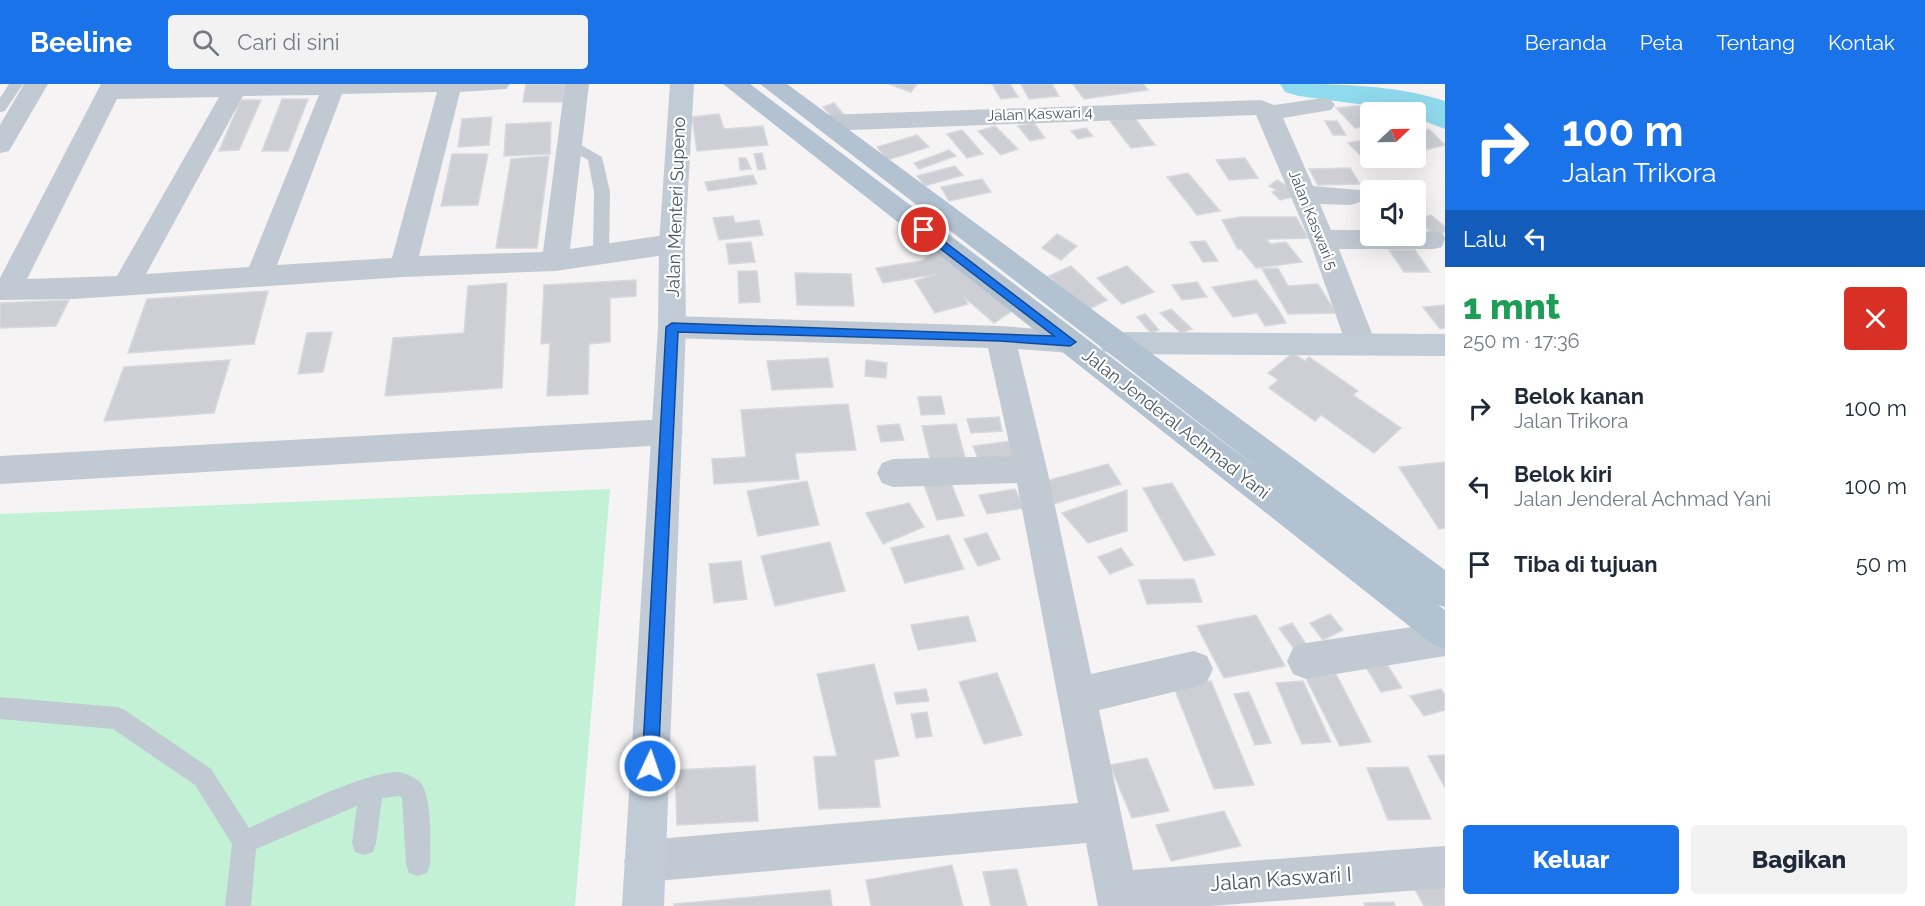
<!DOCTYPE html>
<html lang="id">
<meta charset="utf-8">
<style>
body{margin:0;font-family:Raleway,sans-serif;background:#f2f2f3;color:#1f2937;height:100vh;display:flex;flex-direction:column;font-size:22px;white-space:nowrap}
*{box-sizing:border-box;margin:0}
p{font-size:20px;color:#747a83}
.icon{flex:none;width:33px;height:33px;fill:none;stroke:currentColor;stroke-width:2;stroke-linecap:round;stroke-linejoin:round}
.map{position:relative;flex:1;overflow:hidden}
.sheet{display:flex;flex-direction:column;background:#fff;width:480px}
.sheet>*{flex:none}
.top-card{background:#1a73e8;color:#fff;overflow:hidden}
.needle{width:39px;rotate:68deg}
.fabs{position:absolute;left:1360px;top:18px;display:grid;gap:12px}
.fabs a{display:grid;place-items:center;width:66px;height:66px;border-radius:6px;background:#fff;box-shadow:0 6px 24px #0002;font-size:30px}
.pin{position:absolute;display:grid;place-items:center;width:51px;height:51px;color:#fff;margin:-26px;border:3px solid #fff;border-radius:50%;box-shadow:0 2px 6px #0007}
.me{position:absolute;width:66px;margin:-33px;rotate:3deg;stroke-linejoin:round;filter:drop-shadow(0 0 4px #0008)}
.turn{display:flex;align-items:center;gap:21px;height:126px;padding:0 18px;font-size:27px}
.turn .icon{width:78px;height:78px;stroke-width:2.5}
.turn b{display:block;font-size:42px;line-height:51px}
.then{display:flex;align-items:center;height:57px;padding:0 18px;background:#0003;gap:12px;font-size:22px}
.round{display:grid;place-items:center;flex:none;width:63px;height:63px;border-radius:6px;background:#f2f2f3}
.summary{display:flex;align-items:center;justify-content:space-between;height:102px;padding:0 18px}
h1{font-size:36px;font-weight:800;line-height:45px;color:#1e9e55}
.primary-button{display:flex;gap:12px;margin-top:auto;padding:12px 18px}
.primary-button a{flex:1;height:69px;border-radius:6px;background:#1a73e8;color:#fff;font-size:24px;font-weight:800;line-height:69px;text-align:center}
.primary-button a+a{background:#f2f2f3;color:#1f2937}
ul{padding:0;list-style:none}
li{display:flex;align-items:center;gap:18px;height:78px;padding:0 18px}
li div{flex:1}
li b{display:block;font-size:22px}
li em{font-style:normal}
header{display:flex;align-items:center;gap:36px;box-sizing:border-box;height:84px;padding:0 30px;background:#1a73e8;color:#fff}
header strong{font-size:28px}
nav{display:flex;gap:33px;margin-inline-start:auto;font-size:21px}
.search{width:420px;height:54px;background:#f2f2f3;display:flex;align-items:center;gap:15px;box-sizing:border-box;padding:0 21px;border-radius:6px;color:#747a83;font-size:22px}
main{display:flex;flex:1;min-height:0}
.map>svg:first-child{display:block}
.green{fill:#c3f1d5}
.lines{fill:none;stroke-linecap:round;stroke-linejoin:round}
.river{fill:#90daee;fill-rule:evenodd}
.building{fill:#cdcfd5;stroke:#d7d9de;stroke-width:1.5}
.lane{fill:#c1cad2;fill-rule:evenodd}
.street{fill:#c1cad2;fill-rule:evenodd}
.secondary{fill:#c1cbd6;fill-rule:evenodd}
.primary{fill:#b3c2d1;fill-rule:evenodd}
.route{fill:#1a73e8;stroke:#114b97;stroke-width:1.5}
.labels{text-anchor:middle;stroke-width:4.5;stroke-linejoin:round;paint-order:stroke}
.far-street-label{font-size:15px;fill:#4a5661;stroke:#fff}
.street-label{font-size:18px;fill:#4a5661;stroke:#fff}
.near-street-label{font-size:21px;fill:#4a5661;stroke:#fff}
</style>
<header>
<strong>Beeline</strong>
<div class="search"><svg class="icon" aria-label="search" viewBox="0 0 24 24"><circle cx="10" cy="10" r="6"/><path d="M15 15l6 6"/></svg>Cari di sini</div>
<nav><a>Beranda</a><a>Peta</a><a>Tentang</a><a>Kontak</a></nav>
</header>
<main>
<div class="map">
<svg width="1445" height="822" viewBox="0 0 1445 822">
<rect width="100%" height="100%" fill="#f5f3f3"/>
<path class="green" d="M 610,405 L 575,822 L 0,822 L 0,430 Z"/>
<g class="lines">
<path class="river" d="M 1280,0 C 1335,0 1393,0 1445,17 L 1445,45 L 1416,34 L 1416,28 L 1299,12 L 1285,8 Z"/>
</g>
<path class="building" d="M 526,0 L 565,0 L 563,18 L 523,18 Z
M 889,0 L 917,0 L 911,8 Z
M 992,0 L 1010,0 L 1018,13 L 1001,15 Z
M 1021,0 L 1052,0 L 1059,12 L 1029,15 Z
M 1073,0 L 1143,0 L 1148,6 L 1084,15 Z
M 282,15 L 308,15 L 288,67 L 262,67 Z
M 241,16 L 261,16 L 239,66 L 219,67 Z
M 834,19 L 845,32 L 835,36 L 823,23 Z
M 1365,21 L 1373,28 L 1371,42 L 1355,44 L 1336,24 Z
M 719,30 L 724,45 L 763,42 L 768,61 L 697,67 L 692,33 Z
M 492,33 L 489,61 L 458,63 L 462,35 Z
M 1134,33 L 1155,61 L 1131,64 L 1110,37 Z
M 1325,37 L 1337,37 L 1346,51 L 1333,51 Z
M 551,38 L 550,70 L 504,72 L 506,40 Z
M 1034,39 L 1045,54 L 1030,57 L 1018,42 Z
M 995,42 L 1018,65 L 1001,71 L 978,47 Z
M 1086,44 L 1093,52 L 1078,55 L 1071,47 Z
M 1429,45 L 1445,61 L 1416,68 L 1416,48 Z
M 962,46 L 983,70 L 967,74 L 947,50 Z
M 917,51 L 929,63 L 888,76 L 877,63 Z
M 1370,55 L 1371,69 L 1360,71 L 1348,59 Z
M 949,66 L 956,72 L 919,85 L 914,79 Z
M 762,69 L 766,85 L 758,86 L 754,70 Z
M 452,70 L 488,70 L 478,121 L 441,122 Z
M 549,72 L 537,164 L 496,164 L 511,75 Z
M 739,74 L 746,74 L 751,85 L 740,86 Z
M 1245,74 L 1258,94 L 1229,96 L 1216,76 Z
M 955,82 L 963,91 L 925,102 L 917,92 Z
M 1350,84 L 1360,100 L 1318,101 L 1309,85 Z
M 1188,89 L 1220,127 L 1197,131 L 1167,93 Z
M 753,91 L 757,100 L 708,107 L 705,98 Z
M 982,95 L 991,108 L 949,117 L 941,103 Z
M 1277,96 L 1289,103 L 1297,112 L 1280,116 L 1272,108 L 1277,106 L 1269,102 Z
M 1431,131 L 1445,143 L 1445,148 L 1434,151 L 1416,135 Z
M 733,132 L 735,139 L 759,136 L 763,151 L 719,156 L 713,134 Z
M 1240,133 L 1296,133 L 1308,154 L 1267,155 L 1270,160 L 1286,158 L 1302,178 L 1256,184 L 1241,165 L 1238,165 L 1222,136 Z
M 1057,150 L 1077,162 L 1061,176 L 1042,164 Z
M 1205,157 L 1218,177 L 1203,178 L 1190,158 Z
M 751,158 L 755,178 L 729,180 L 726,160 Z
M 938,166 L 1012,227 L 994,239 L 964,213 L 968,220 L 935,229 L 915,197 L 937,190 L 883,199 L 876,184 L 921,177 Z
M 1389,166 L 1415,166 L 1430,188 L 1404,188 Z
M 1071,182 L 1107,216 L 1085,227 L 1049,192 Z
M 1127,182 L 1154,208 L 1122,220 L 1097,194 Z
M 1278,184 L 1288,202 L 1318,200 L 1336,229 L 1288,230 L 1262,185 Z
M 738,187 L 757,187 L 760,218 L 739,219 Z
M 795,189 L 851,190 L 854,222 L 797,221 Z
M 636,196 L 636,212 L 610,214 L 610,258 L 589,260 L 588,310 L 547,312 L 550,259 L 541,260 L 544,201 Z
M 1256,196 L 1278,225 L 1286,239 L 1265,242 L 1257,229 L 1233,233 L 1212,203 Z
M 1197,198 L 1207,213 L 1182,216 L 1172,201 Z
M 507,199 L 502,304 L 385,312 L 393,254 L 464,249 L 468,202 Z
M 268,207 L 254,260 L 128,269 L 147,215 Z
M 69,216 L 56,242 L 0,244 L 0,219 Z
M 1445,221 L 1445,244 L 1440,245 L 1423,223 Z
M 1171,225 L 1192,245 L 1181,249 L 1160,229 Z
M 1145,230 L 1159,246 L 1151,249 L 1137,233 Z
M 332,248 L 323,288 L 298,290 L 307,249 Z
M 1293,269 L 1305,277 L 1309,273 L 1358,307 L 1353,311 L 1401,344 L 1374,369 L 1321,331 L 1315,337 L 1269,304 L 1278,296 L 1268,289 Z
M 828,274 L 833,303 L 772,306 L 767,277 Z
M 230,276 L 214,329 L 104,337 L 124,283 Z
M 866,276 L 887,279 L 886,294 L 865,292 Z
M 941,312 L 945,330 L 921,331 L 918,313 Z
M 848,320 L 856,366 L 795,369 L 799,395 L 714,400 L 712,375 L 746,373 L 741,326 Z
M 999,333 L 1002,347 L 971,349 L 967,335 Z
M 899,340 L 904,356 L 881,358 L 877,342 Z
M 956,340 L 966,377 L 931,379 L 922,342 Z
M 1011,357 L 1019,377 L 981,382 L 973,362 Z
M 1445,378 L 1445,444 L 1439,445 L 1399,383 Z
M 1108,380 L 1121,400 L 1050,421 L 1042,398 Z
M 949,394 L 964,432 L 937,436 L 923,398 Z
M 807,397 L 819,441 L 758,452 L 747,407 Z
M 1172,399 L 1215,471 L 1184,477 L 1143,404 Z
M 1015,405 L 1024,424 L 987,430 L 979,411 Z
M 1127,406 L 1127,447 L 1088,459 L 1062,429 Z
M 909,419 L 924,443 L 883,460 L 866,429 Z
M 987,449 L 1000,475 L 978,482 L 964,455 Z
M 949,451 L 964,485 L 905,499 L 891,464 Z
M 830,458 L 845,507 L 775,522 L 761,472 Z
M 1121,464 L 1133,481 L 1110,490 L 1098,473 Z
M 741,477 L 747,515 L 714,519 L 709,480 Z
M 1194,495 L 1202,518 L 1147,520 L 1139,496 Z
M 1330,530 L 1343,546 L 1323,556 L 1310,539 Z
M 1256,531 L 1285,582 L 1224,594 L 1197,542 Z
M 968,532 L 976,557 L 918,566 L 911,541 Z
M 1292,539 L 1308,563 L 1295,566 L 1279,544 Z
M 1384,576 L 1402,604 L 1381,608 L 1364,580 Z
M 874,580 L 899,672 L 874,676 L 880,723 L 819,725 L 814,673 L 837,672 L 817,590 Z
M 997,589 L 1022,651 L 984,660 L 959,598 Z
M 1336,590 L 1371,658 L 1340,662 L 1306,594 Z
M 1211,597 L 1254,701 L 1214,705 L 1173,601 Z
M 1303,597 L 1331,658 L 1302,660 L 1276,599 Z
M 926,605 L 929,617 L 897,620 L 894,609 Z
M 1441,605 L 1445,611 L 1445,626 L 1424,632 L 1410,612 Z
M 1249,608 L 1271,659 L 1255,661 L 1234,610 Z
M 927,628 L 932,652 L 916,654 L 911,630 Z
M 1445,671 L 1445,704 L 1428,672 Z
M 1147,674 L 1169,727 L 1132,734 L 1110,681 Z
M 755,682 L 758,737 L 677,741 L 675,686 Z
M 1408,683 L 1431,735 L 1388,736 L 1367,684 Z
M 1224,727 L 1241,762 L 1171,777 L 1156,741 Z
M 952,781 L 963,822 L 871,822 L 866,796 Z
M 1017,785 L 1027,822 L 991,822 L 983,788 Z
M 1445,796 L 1445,822 L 1424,822 L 1412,800 Z
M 830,806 L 832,822 L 674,822 L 674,820 Z
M 1394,818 L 1395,822 L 1365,822 L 1364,819 Z"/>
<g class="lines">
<path class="lane" d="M 9,0 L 23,0 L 5,27 L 0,28 L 0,14 Z
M 583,62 L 602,73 L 610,108 L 609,171 L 601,177 L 593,171 L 594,108 L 588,76 L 581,72 L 565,71 L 563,68 L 565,65 Z
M 0,613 L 117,623 L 125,626 L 211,685 L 249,744 C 283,729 366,686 400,688 C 405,689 416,694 420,698 C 433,713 430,761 430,780 L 427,789 L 418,792 L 409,789 L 406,780 L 402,714 L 399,712 L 382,714 L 376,759 L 373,768 L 364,771 L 355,768 L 352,759 L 357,722 L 256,765 L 251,822 L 225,822 L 232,760 L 195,701 L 113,645 L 0,635 Z"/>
<path class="street" d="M 24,0 L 48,0 L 9,67 L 0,69 L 0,41 Z
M 101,0 L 510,0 L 506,5 L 460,8 L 419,172 L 543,168 L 565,0 L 589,0 L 570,165 L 672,150 L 682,153 L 685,160 L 682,167 L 672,170 L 555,187 L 403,193 L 74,215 L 0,216 L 0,194 ZM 437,8 L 392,174 L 277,181 L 342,10 ZM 319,11 L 249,183 L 146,190 L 243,12 ZM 219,13 L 117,192 L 27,195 L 117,15 Z
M 1323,14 L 1331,16 L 1335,21 L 1331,26 L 1283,34 L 1313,102 L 1360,106 L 1364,112 L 1360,118 L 1351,121 L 1320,120 L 1331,146 L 1371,146 L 1371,152 L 1416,152 L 1416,146 L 1442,149 L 1445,154 L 1442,163 L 1433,165 L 1339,165 L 1376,260 L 1371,268 L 1361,271 L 1351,268 L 1346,260 L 1309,155 L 1256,31 L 825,47 L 817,44 L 813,39 L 817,34 L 825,31 L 1261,16 L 1274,21 Z
M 672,232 L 1000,242 L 1070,247 L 1080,250 L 1085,258 L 1080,266 L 1070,269 L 1018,265 L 1047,385 L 1091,590 L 1194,567 L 1207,572 L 1213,585 L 1207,598 L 1194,603 L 1099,626 L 1133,786 L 1445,762 L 1445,804 L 1212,822 L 1098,822 L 1086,759 L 645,798 L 630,792 L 624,777 L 630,762 L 645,756 L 1078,719 L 1017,399 L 893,403 L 882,399 L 877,389 L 882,379 L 893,375 L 1012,372 L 988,264 L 672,254 L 662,251 L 658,243 L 662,235 Z
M 667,335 L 678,339 L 683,348 L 678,357 L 667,361 L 0,400 L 0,372 Z
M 1445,538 L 1445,572 L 1306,595 L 1293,590 L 1287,577 L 1293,564 L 1306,559 Z"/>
<path class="secondary" d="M 670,0 L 694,0 L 685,160 L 686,243 L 664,822 L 622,822 L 658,243 L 659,160 Z
M 1113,248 L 1445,250 L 1445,272 L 1113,270 L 1103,267 L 1098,259 L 1103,251 Z"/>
<path class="primary" d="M 723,0 L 750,0 L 1263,388 L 760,0 L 787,0 L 1445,486 L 1445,523 L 1438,521 L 1445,526 L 1445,565 L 1432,560 Z"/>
</g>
<path class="route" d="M 924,142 L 1076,258 L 1070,262 L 1000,257 L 678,248 L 658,682 L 656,688 L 650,690 L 644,688 L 642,682 L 666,243 L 672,239 L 1054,252 L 920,149 L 919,146 Z"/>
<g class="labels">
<g class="far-street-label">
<text transform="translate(1040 30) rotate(-2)" y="5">Jalan Kaswari 4</text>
<text transform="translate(1313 136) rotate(68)" y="5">Jalan Kaswari 5</text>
</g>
<g class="street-label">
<text transform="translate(676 123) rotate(-88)" y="6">Jalan Menteri Supeno</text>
<text transform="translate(1176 340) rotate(38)" y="6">Jalan Jenderal Achmad Yani</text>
</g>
<g class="near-street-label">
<text transform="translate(1281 795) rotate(-4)" y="7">Jalan Kaswari I</text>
</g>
</g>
</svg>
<div class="fabs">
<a><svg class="needle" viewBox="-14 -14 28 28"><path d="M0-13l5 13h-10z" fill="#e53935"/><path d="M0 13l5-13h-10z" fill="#747a83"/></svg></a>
<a><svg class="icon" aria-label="sound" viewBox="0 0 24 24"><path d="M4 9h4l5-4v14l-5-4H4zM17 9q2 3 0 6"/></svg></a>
</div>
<div class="pin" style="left:924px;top:146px;background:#d93025"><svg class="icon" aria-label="arrive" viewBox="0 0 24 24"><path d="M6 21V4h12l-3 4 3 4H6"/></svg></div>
<svg class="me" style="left:650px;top:682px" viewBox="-20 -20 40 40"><circle r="17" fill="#1a73e8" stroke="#fff" stroke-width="3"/><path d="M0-11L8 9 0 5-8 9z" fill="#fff"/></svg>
</div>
<section class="sheet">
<div class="top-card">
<div class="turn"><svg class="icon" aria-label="right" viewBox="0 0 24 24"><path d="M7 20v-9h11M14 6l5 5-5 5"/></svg><div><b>100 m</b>Jalan Trikora</div></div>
<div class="then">Lalu<svg class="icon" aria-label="left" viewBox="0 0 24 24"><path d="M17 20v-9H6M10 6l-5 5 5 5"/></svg></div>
</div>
<div class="summary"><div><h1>1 mnt</h1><p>250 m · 17:36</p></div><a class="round" style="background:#d93025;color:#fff"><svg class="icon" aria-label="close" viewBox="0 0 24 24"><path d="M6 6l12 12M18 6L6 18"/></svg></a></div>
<ul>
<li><svg class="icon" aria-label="right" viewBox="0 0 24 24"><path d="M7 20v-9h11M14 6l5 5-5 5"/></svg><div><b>Belok kanan</b><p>Jalan Trikora</p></div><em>100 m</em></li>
<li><svg class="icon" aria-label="left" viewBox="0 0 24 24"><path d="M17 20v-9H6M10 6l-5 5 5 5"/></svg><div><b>Belok kiri</b><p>Jalan Jenderal Achmad Yani</p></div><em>100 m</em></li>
<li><svg class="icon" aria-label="arrive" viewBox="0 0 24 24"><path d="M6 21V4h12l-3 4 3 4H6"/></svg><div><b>Tiba di tujuan</b></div><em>50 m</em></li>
</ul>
<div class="primary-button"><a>Keluar</a><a>Bagikan</a></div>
</section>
</main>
